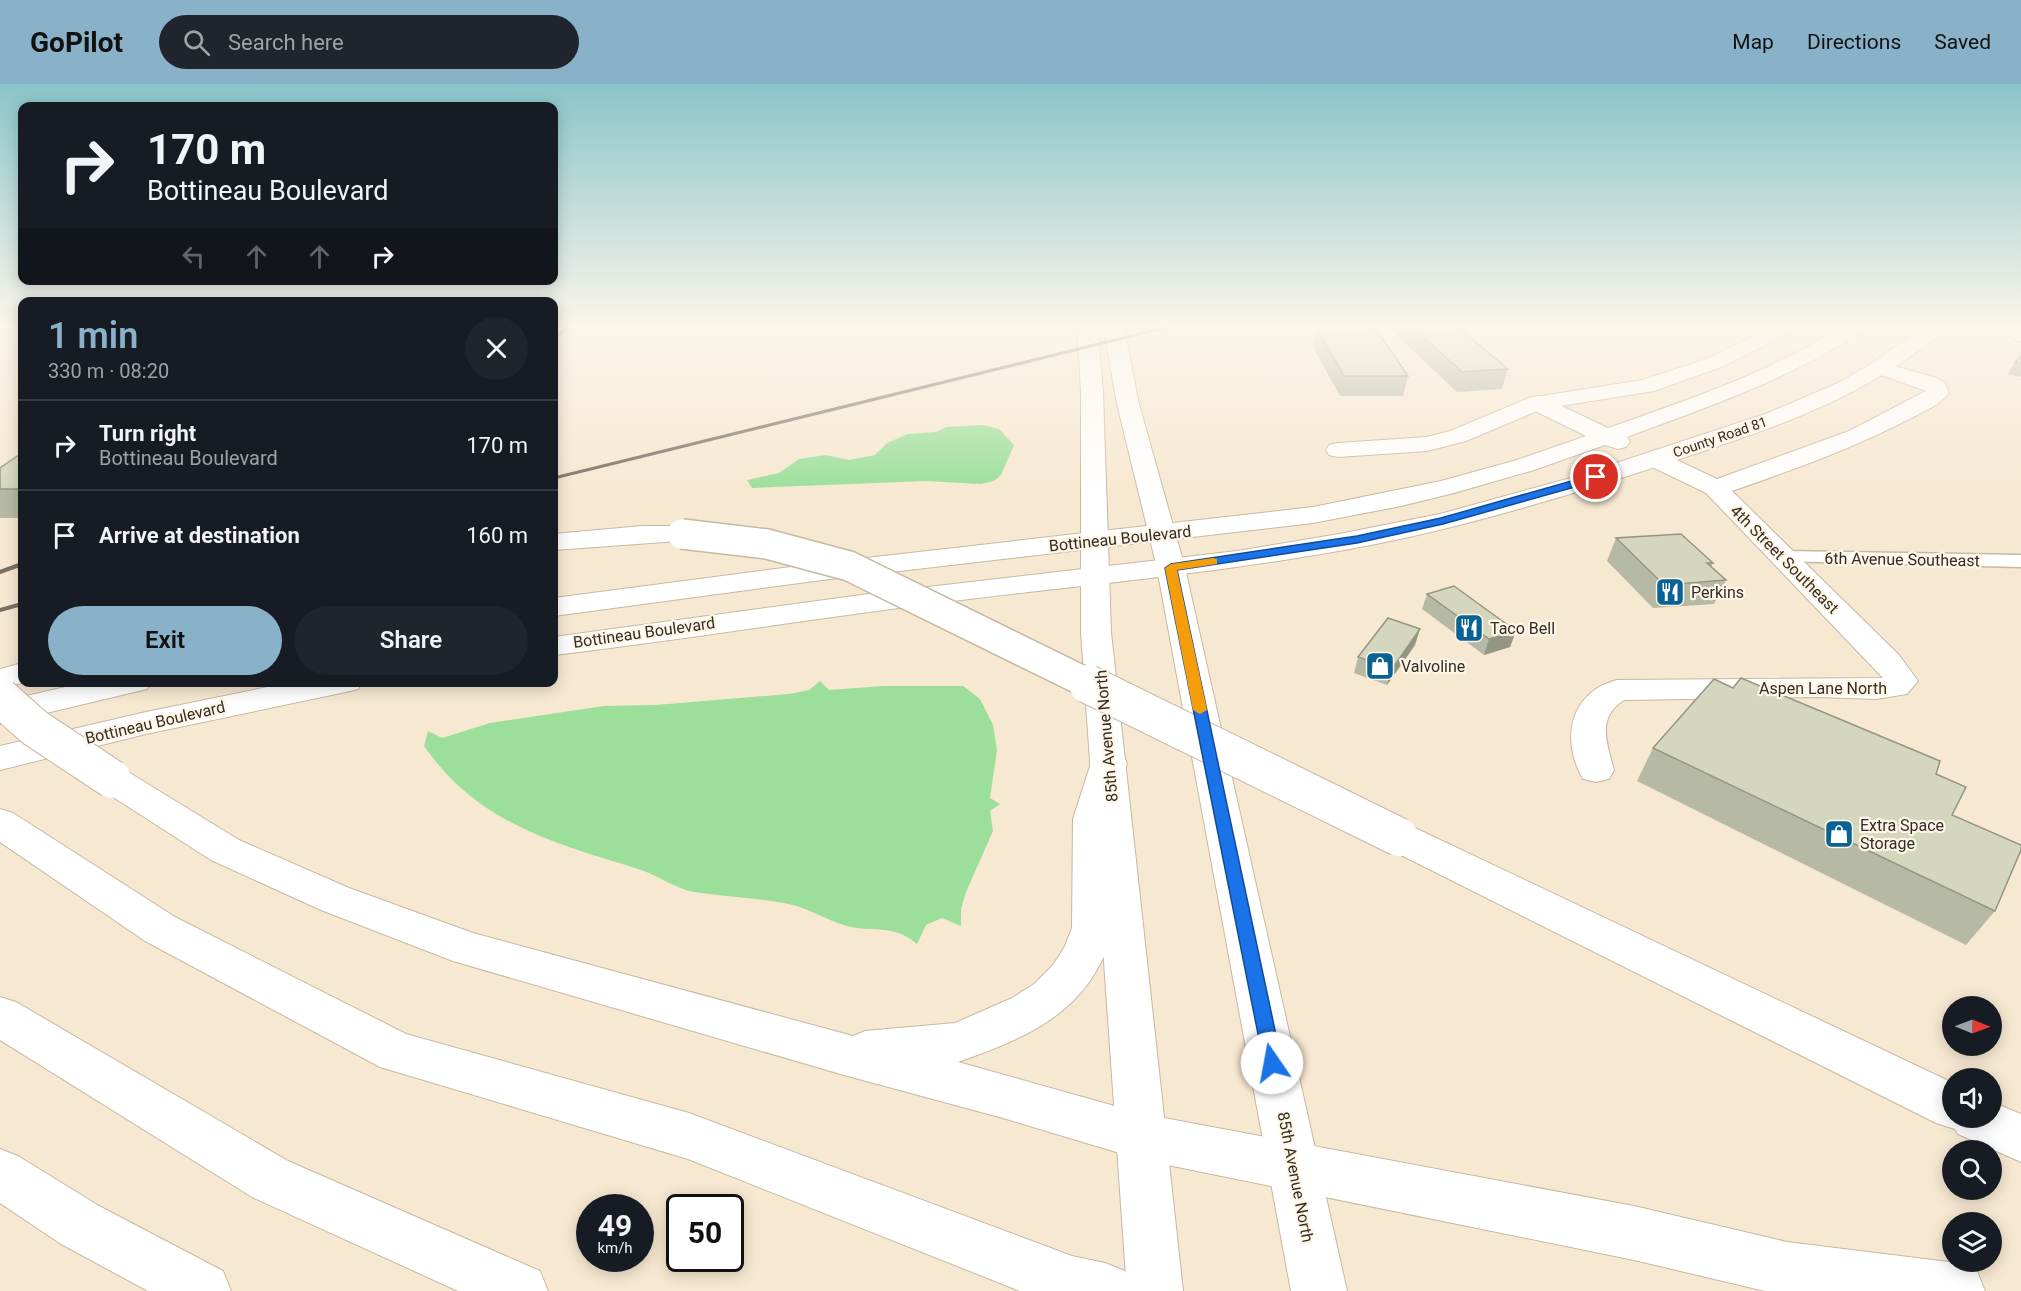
<!DOCTYPE html>
<meta charset="utf-8">
<style>
body{margin:0;font-family:Roboto,sans-serif;background:#20242c;color:#f1f3f6;height:100vh;display:flex;flex-direction:column;font-size:22px;white-space:nowrap}
*{box-sizing:border-box;margin:0}
p{font-size:20px;color:#9ea1a6}
.icon{flex:none;width:33px;height:33px;fill:none;stroke:currentColor;stroke-width:2;stroke-linecap:round;stroke-linejoin:round}
.map{position:relative;flex:1;overflow:hidden}
.details{position:absolute;left:18px;top:213px;width:540px;height:390px;display:flex;flex-direction:column;background:#171b24;border-radius:12px;box-shadow:0 3px 15px #0003}
.details>*{flex:none}
.guide{position:absolute;left:18px;top:18px;width:540px;height:183px;border-radius:12px;box-shadow:0 3px 15px #0003;background:#171b24;color:#f1f3f6;overflow:hidden}
.needle{width:39px;rotate:91deg}
.controls{position:absolute;left:1942px;top:912px;display:grid;gap:12px}
.controls a{display:grid;place-items:center;width:60px;height:60px;border-radius:50%;background:#171b24;box-shadow:0 3px 15px #0003;font-size:30px}
.speed{position:absolute;left:576px;top:1110px;display:flex;gap:12px;font-size:30px;font-weight:700;text-align:center}
.speed>*{display:grid;place-content:center;width:78px;height:78px;border-radius:50%;background:#171b24;box-shadow:0 3px 15px #0003;line-height:1}
.speed small{font-size:15px;font-weight:400}
.speed .limit{border:3px solid #111;border-radius:9px;background:#fff;color:#111}
.pin{position:absolute;display:grid;place-items:center;width:51px;height:51px;color:#fff;margin:-26px;border:3px solid #fff;border-radius:50%;box-shadow:0 2px 6px #0007}
.me{position:absolute;width:66px;margin:-33px;rotate:348deg;stroke-linejoin:round;filter:drop-shadow(0 0 4px #0008)}
.turn{display:flex;align-items:center;gap:21px;height:126px;padding:0 30px;font-size:27px}
.turn .icon{width:78px;height:78px;stroke-width:2.5}
.turn b{display:block;font-size:42px;line-height:51px}
.lanes{display:flex;align-items:center;height:57px;padding:0 30px;background:#0003;justify-content:center;gap:30px;direction:ltr}
.lanes .off{opacity:.35}
.round{display:grid;place-items:center;flex:none;width:63px;height:63px;border-radius:32px;background:#20242c}
.head{display:flex;align-items:center;justify-content:space-between;height:102px;padding:0 30px}
h1{font-size:36px;font-weight:600;line-height:45px;color:#89b2c9}
.primary-button{display:flex;gap:12px;margin-top:auto;padding:12px 30px}
.primary-button a{flex:1;height:69px;border-radius:36px;background:#89b2c9;color:#111;font-size:24px;font-weight:600;line-height:69px;text-align:center}
.primary-button a+a{background:#20242c;color:#f1f3f6}
ul{padding:0;list-style:none}
li{display:flex;align-items:center;gap:18px;height:90px;padding:0 30px;border-top:2px solid #363941}
li div{flex:1}
li b{display:block;font-size:22px}
li em{font-style:normal}
header{display:flex;align-items:center;gap:36px;box-sizing:border-box;height:84px;padding:0 30px;background:#89b2c9;color:#111}
header strong{font-size:28px}
nav{display:flex;gap:33px;margin-inline-start:auto;font-size:21px}
.search{width:420px;height:54px;background:#20242c;display:flex;align-items:center;gap:15px;box-sizing:border-box;padding:0 21px;border-radius:33px;color:#9ea1a6;font-size:22px}
.map>svg:first-child{display:block}
.water{fill:#9bdf9a}
.lines{fill:none;stroke-linecap:round;stroke-linejoin:round}
.street-casing{stroke:#c7b8a2;stroke-width:3}
.secondary-casing{stroke:#c7b8a2;stroke-width:2}
.highway-casing{stroke:#c7b8a2;stroke-width:2}
.street{fill:#fff;fill-rule:evenodd}
.secondary{fill:#fff;fill-rule:evenodd}
.highway{fill:#fff;fill-rule:evenodd}
.rail-far1{stroke:#797163;stroke-width:3}
.rail{stroke:#797163;stroke-width:4}
.highway-bridge-far1-casing{stroke:#c7b8a2;stroke-width:32;stroke-linecap:butt}
.highway-bridge-casing{stroke:#c7b8a2;stroke-width:40;stroke-linecap:butt}
.highway-bridge-far1{stroke:#fff;stroke-width:29}
.highway-bridge{stroke:#fff;stroke-width:38}
.wall{fill:#b6b9a3}
.shaded-wall{fill:#949684}
.building{fill:#d4d7bd;stroke:#949684;stroke-width:1.5}
.route{fill:#1a73e8;stroke:#114b97;stroke-width:1.5}
.slow{fill:#f59e0b}
.labels{text-anchor:middle;stroke-width:4.5;stroke-linejoin:round;paint-order:stroke}
.far-street-label{font-size:14px;fill:#322d24;stroke:#fff6e8}
.street-label{font-size:16px;fill:#322d24;stroke:#fff6e8}
.poi-label{font-size:16px;fill:#322d24;stroke:#fff6e8;text-anchor:start}
</style>
<header>
<strong>GoPilot</strong>
<div class="search"><svg class="icon" aria-label="search" viewBox="0 0 24 24"><circle cx="10" cy="10" r="6"/><path d="M15 15l6 6"/></svg>Search here</div>
<nav><a>Map</a><a>Directions</a><a>Saved</a></nav>
</header>
<div class="map">
<svg width="2021" height="1207" viewBox="0 0 2021 1207">
<rect width="100%" height="100%" fill="#f7e8d1"/>
<path class="water" d="M 983,341 L 999,345 L 1014,361 L 1001,391 L 994,397 L 981,400 L 926,397 L 752,404 L 747,396 L 779,389 L 799,375 L 826,371 L 849,376 L 875,371 L 887,359 L 908,350 L 936,348 L 946,343 Z
M 820,597 L 829,606 L 883,602 L 963,602 L 980,615 L 993,641 L 997,666 L 990,714 L 1000,720 L 990,727 L 993,747 L 966,808 L 961,825 L 961,842 L 942,834 L 926,841 L 917,860 C 891,838 872,850 844,841 C 827,836 811,826 793,821 C 761,814 727,813 694,808 C 677,805 660,793 644,787 C 556,759 480,742 424,662 L 428,647 L 442,654 L 490,639 L 604,622 L 656,621 L 789,610 L 809,606 Z"/>
<g class="lines">
<g class="street-casing">
<path id="street" d="M 1997,240 L 2013,240 L 2021,246 L 2021,257 L 2016,256 Z
M 1784,467 L 2021,471 L 2021,483 L 1777,477 L 1774,473 L 1777,469 Z"/>
</g>
<g class="secondary-casing">
<path id="secondary" d="M 1077,240 L 1097,240 L 1103,308 L 1111,548 L 1183,1207 L 1127,1207 L 1081,548 L 1081,308 Z
M 1103,240 L 1123,240 L 1139,320 L 1185,484 L 1347,1207 L 1291,1207 L 1157,484 L 1117,320 Z
M 1778,240 L 1804,240 L 1801,244 L 1721,283 L 1654,307 L 1542,325 L 1466,357 L 1427,367 L 1338,373 L 1329,371 L 1326,366 L 1329,361 L 1338,359 L 1427,353 L 1450,347 L 1529,314 L 1642,296 L 1707,275 Z
M 1880,278 L 1937,294 L 1945,299 L 1949,309 C 1941,320 1923,328 1911,334 C 1854,364 1793,386 1732,407 L 1899,571 L 1918,597 L 1907,610 L 1876,615 L 1818,613 L 1624,616 C 1596,634 1607,659 1614,686 L 1609,695 L 1596,698 L 1583,695 C 1560,655 1570,608 1617,596 L 1883,594 L 1706,409 L 1646,380 L 1643,375 L 1646,370 L 1655,368 L 1664,370 L 1717,395 L 1849,347 L 1926,307 L 1873,288 L 1869,284 L 1873,280 Z"/>
</g>
<g class="highway-casing">
<path id="highway" d="M 1845,240 L 1869,240 C 1862,251 1846,258 1835,264 C 1770,302 1697,327 1627,353 L 1630,358 L 1626,363 L 1618,365 L 1605,361 L 1534,386 L 1454,409 L 1401,422 L 1313,439 L 822,496 L 554,532 L 554,514 L 822,479 L 1313,423 L 1441,397 L 1517,376 L 1586,352 L 1529,324 L 1526,319 L 1529,314 L 1537,312 L 1545,314 L 1608,344 C 1689,315 1773,288 1845,240 Z
M 1927,240 L 1949,240 C 1937,255 1919,266 1904,277 C 1841,320 1770,345 1698,369 C 1592,404 1486,438 1376,460 C 1228,489 1078,501 929,520 C 804,536 679,556 554,571 L 554,553 L 876,509 L 1237,467 L 1339,450 L 1440,430 L 1574,393 L 1768,329 L 1838,299 L 1871,280 Z
M 642,442 L 682,442 L 692,444 L 696,450 L 692,456 L 554,466 L 554,450 Z
M 22,579 L 22,598 L 25,598 L 0,605 L 0,585 Z
M 87,598 L 151,598 L 147,605 L 0,640 L 0,618 Z
M 292,598 L 362,598 L 358,605 L 346,608 L 146,650 L 0,686 L 0,662 L 146,628 Z
M 1109,667 L 1122,670 L 1127,679 C 1122,697 1113,718 1111,736 C 1108,771 1116,807 1114,842 C 1113,854 1106,869 1100,880 C 1071,937 1014,958 958,978 L 1143,1030 L 1634,1122 L 1787,1158 L 1957,1179 L 1977,1187 L 1985,1207 L 1765,1207 L 1634,1176 L 1143,1076 L 1003,1034 L 844,991 L 453,877 L 321,826 L 211,776 L 99,704 L 94,695 L 99,686 L 112,682 L 125,686 L 239,756 L 349,804 L 473,849 L 853,952 L 865,947 L 955,939 L 1012,914 L 1034,900 L 1053,881 L 1064,864 L 1072,844 L 1073,735 L 1091,679 L 1096,670 Z
M 0,725 L 13,729 L 175,833 L 406,950 L 689,1029 L 1072,1172 L 1105,1179 L 1125,1187 L 1133,1207 L 1020,1207 L 688,1075 L 380,983 L 145,857 L 0,758 Z
M 1399,739 L 1413,743 L 1953,999 L 1953,1034 L 1992,1034 L 1992,1018 L 2021,1030 L 2021,1078 L 1958,1050 L 1955,1045 L 1936,1039 L 1385,763 L 1380,753 L 1385,743 Z
M 0,913 L 16,918 L 288,1077 L 540,1187 L 548,1207 L 458,1207 L 252,1113 L 0,956 Z
M 0,1065 L 18,1072 L 99,1122 L 223,1187 L 231,1207 L 148,1207 L 61,1160 L 0,1119 Z"/>
</g>
<use href="#street" class="street"/>
<use href="#secondary" class="secondary"/>
<use href="#highway" class="highway"/>
<path class="rail-far1" d="M 554,255 L 571,240
M 554,394 L 1180,240"/>
<path class="rail" d="M 0,488 L 22,480
M 0,526 L 22,520"/>
<g class="highway-bridge-far1-casing">
<path id="highway-bridge-far1" d="M 682,450 L 767,460 L 849,482 L 1091,601"/>
</g>
<g class="highway-bridge-casing">
<path id="highway-bridge" d="M 1088,600 L 1399,753
M 0,613 L 35,644 L 112,695"/>
</g>
<use href="#highway-bridge-far1" class="highway-bridge-far1"/>
<use href="#highway-bridge" class="highway-bridge"/>
</g>
<path class="wall" d="M 620,240 L 792,240 L 790,243 L 621,243 Z
M 1390,240 L 1454,240 L 1508,285 L 1502,305 L 1457,308 L 1389,244 Z
M 1317,244 L 1408,292 L 1403,312 L 1340,312 L 1313,263 Z
M 2021,272 L 2021,293 L 2008,290 L 2015,278 Z
M 22,369 L 22,434 L 0,434 L 0,384 Z
M 1616,454 L 1713,479 L 1711,483 L 1726,496 L 1714,520 L 1653,524 L 1607,477 Z
M 1427,510 L 1516,547 L 1510,563 L 1484,571 L 1422,525 Z
M 1415,561 L 1387,601 L 1354,589 L 1358,573 Z
M 1653,664 L 1936,690 L 1952,731 L 1995,827 L 1966,861 L 1637,697 Z"/>
<path class="shaded-wall" d="M 1420,545 L 1415,561 L 1387,601 L 1392,585 Z
M 1516,547 L 1510,563 L 1484,571 L 1489,555 Z"/>
<path class="building" d="M 1409,240 L 1454,240 L 1508,285 L 1462,288 Z
M 1317,244 L 1375,244 L 1408,292 L 1344,292 Z
M 2021,272 L 2021,279 L 2015,278 Z
M 22,369 L 22,405 L 0,405 L 0,384 Z
M 1681,450 L 1713,479 L 1707,479 L 1726,496 L 1664,501 L 1616,454 Z
M 1454,502 L 1516,547 L 1489,555 L 1427,510 Z
M 1388,534 L 1420,545 L 1392,585 L 1358,573 Z
M 1741,594 L 1940,677 L 1936,690 L 1966,703 L 1952,731 L 2021,761 L 2021,766 L 1995,827 L 1653,664 L 1714,595 L 1733,604 Z"/>
<linearGradient id="sky" x2="0" y2="1"><stop stop-color="#89c5c9"/><stop offset="0.59" stop-color="#fbf5ea"/><stop offset="1" stop-color="#fbf5ea" stop-opacity="0"/></linearGradient>
<rect width="2021" height="409" fill="url(#sky)"/>
<path class="route" d="M 1596,390 L 1601,393 L 1600,396 L 1443,440 L 1357,459 L 1177,486 L 1282,979 L 1279,985 L 1272,987 L 1265,985 L 1165,484 L 1171,480 L 1357,452 L 1441,434 Z"/>
<path class="slow" d="M 1213,474 L 1217,475 L 1217,480 L 1177,486 L 1207,626 L 1200,630 L 1193,626 L 1165,484 L 1171,480 Z"/>
<defs>
<g id="restaurant-square" transform="scale(1.5)"><rect x="-9" y="-9" width="18" height="18" rx="4" fill="#096293" stroke="#fff6e8"/><path d="M-5-6h1v4h1v-4h1v4h1v-4h1v5L-1.5 .5V6h-2V.5L-5-1ZM5-6V6H3V1.5H1.5Q1.5-4 5-6Z" fill="#fff"/></g>
<g id="shop-square" transform="scale(1.5)"><rect x="-9" y="-9" width="18" height="18" rx="4" fill="#096293" stroke="#fff6e8"/><path d="M-5-2.5h2.3a2.7 3.5 0 0 1 5.4 0H5L5.5 6h-11ZM-1.5-2.5h3a1.5 2.3 0 0 0-3 0Z" fill="#fff"/></g>
</defs>
<g fill-rule="evenodd">
<use href="#restaurant-square" x="1670" y="508"/>
<use href="#restaurant-square" x="1469" y="544"/>
<use href="#shop-square" x="1380" y="582"/>
<use href="#shop-square" x="1839" y="750"/>
</g>
<g class="labels">
<g class="far-street-label">
<text transform="translate(1720 353) rotate(-19)" y="5">County Road 81</text>
</g>
<g class="street-label">
<text transform="translate(1120 454) rotate(-6)" y="6">Bottineau Boulevard</text>
<text transform="translate(1785 475) rotate(45)" y="6">4th Street Southeast</text>
<text transform="translate(1902 475) rotate(1)" y="6">6th Avenue Southeast</text>
<text transform="translate(644 548) rotate(-8)" y="6">Bottineau Boulevard</text>
<text x="1823" y="610">Aspen Lane North</text>
<text transform="translate(155 638) rotate(-13)" y="6">Bottineau Boulevard</text>
<text transform="translate(1106 652) rotate(-95)" y="6">85th Avenue North</text>
<text transform="translate(1296 1093) rotate(79)" y="6">85th Avenue North</text>
</g>
<g class="poi-label">
<text x="1691" y="514">Perkins</text>
<text x="1490" y="550">Taco Bell</text>
<text x="1401" y="588">Valvoline</text>
<text x="1860" y="747">Extra Space<tspan x="1860" dy="18">Storage</tspan></text>
</g>
</g>
</svg>
<div class="controls">
<a><svg class="needle" viewBox="-14 -14 28 28"><path d="M0-13l5 13h-10z" fill="#e53935"/><path d="M0 13l5-13h-10z" fill="#9ea1a6"/></svg></a>
<a><svg class="icon" aria-label="sound" viewBox="0 0 24 24"><path d="M4 9h4l5-4v14l-5-4H4zM17 9q2 3 0 6"/></svg></a>
<a><svg class="icon" aria-label="search" viewBox="0 0 24 24"><circle cx="10" cy="10" r="6"/><path d="M15 15l6 6"/></svg></a>
<a><svg class="icon" aria-label="layers" viewBox="0 0 24 24"><path d="M12 4l9 5-9 5-9-5zM3 14l9 5 9-5"/></svg></a>
</div>
<div class="speed"><div>49<small>km/h</small></div><div class="limit">50</div></div>
<div class="pin" style="left:1596px;top:393px;background:#d93025"><svg class="icon" aria-label="arrive" viewBox="0 0 24 24"><path d="M6 21V4h12l-3 4 3 4H6"/></svg></div>
<svg class="me" style="left:1272px;top:979px" viewBox="-20 -20 40 40"><circle r="19" fill="#fff"/><path d="M0-13L10 11 0 6-10 11z" fill="#1a73e8"/></svg>
<div class="guide">
<div class="turn"><svg class="icon" aria-label="right" viewBox="0 0 24 24"><path d="M7 20v-9h11M14 6l5 5-5 5"/></svg><div><b>170 m</b>Bottineau Boulevard</div></div>
<div class="lanes"><svg class="icon off" aria-label="left" viewBox="0 0 24 24"><path d="M17 20v-9H6M10 6l-5 5 5 5"/></svg><svg class="icon off" aria-label="ahead" viewBox="0 0 24 24"><path d="M12 20V5M6 11l6-6 6 6"/></svg><svg class="icon off" aria-label="ahead" viewBox="0 0 24 24"><path d="M12 20V5M6 11l6-6 6 6"/></svg><svg class="icon" aria-label="right" viewBox="0 0 24 24"><path d="M7 20v-9h11M14 6l5 5-5 5"/></svg></div>
</div>
<section class="details">
<div class="head"><div><h1>1 min</h1><p>330 m · 08:20</p></div><a class="round"><svg class="icon" aria-label="close" viewBox="0 0 24 24"><path d="M6 6l12 12M18 6L6 18"/></svg></a></div>
<ul>
<li><svg class="icon" aria-label="right" viewBox="0 0 24 24"><path d="M7 20v-9h11M14 6l5 5-5 5"/></svg><div><b>Turn right</b><p>Bottineau Boulevard</p></div><em>170 m</em></li>
<li><svg class="icon" aria-label="arrive" viewBox="0 0 24 24"><path d="M6 21V4h12l-3 4 3 4H6"/></svg><div><b>Arrive at destination</b></div><em>160 m</em></li>
</ul>
<div class="primary-button"><a>Exit</a><a>Share</a></div>
</section>
</div>
